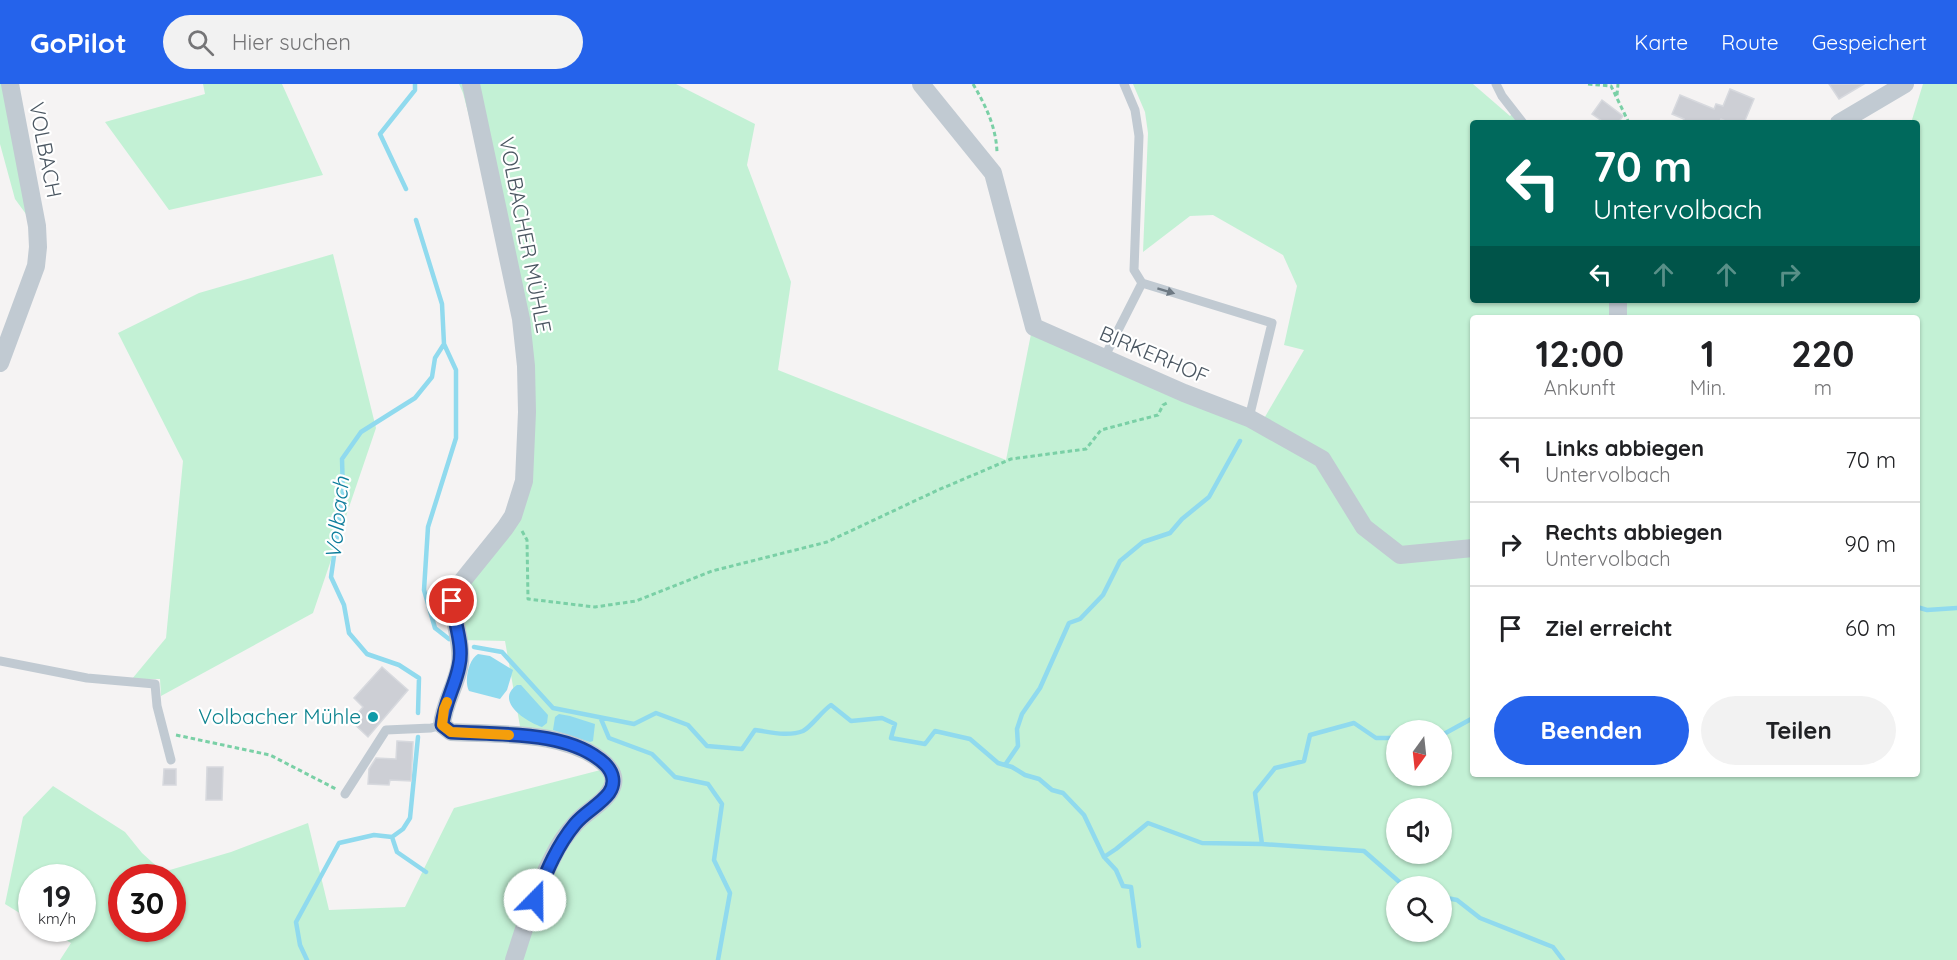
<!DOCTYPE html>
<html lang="de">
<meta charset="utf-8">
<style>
body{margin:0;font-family:Quicksand,sans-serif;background:#f2f2f2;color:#202124;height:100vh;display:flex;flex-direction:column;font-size:22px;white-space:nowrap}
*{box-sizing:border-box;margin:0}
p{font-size:20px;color:#757577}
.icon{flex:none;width:33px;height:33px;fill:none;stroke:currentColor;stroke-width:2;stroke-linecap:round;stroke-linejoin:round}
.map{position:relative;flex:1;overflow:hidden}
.drawer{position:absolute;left:1470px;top:231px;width:450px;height:462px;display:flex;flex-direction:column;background:#fff;border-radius:6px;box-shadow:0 2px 4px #0004}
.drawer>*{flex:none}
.guide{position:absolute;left:1470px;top:36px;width:450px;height:183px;border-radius:6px;box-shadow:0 2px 4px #0004;background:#00695c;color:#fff;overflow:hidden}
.needle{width:39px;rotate:195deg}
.controls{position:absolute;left:1386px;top:636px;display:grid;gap:12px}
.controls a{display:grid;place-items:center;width:66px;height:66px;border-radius:50%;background:#fff;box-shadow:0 2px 4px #0004;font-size:30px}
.speed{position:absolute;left:18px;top:780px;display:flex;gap:12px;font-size:30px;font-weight:700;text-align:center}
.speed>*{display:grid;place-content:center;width:78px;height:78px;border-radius:50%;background:#fff;box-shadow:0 2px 4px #0004;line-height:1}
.speed small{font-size:15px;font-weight:400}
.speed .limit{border:9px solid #d22;background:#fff;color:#111}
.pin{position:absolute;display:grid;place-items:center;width:51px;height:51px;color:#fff;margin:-26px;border:3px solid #fff;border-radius:50%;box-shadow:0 2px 6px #0007}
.me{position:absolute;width:66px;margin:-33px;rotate:22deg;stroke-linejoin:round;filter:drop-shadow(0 0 4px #0008)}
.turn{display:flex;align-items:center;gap:21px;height:126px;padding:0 24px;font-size:27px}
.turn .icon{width:78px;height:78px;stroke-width:2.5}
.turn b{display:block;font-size:42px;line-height:51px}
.lanes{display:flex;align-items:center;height:57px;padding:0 24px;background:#0003;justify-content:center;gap:30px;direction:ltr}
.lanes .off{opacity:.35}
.eta{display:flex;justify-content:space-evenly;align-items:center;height:102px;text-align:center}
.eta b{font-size:36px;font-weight:800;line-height:42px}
.action{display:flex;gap:12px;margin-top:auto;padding:12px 24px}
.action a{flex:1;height:69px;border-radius:36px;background:#2563eb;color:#fff;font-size:24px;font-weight:800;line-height:69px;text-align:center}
.action a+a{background:#f2f2f2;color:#202124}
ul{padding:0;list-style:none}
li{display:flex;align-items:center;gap:18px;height:84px;padding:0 24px;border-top:2px solid #e0e0e0}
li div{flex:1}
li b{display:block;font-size:22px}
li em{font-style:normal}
header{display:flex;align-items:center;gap:36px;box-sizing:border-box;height:84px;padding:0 30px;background:#2563eb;color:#fff}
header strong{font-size:28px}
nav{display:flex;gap:33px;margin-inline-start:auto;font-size:21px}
.search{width:420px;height:54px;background:#f2f2f2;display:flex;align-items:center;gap:15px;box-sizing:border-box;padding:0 21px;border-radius:33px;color:#757577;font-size:22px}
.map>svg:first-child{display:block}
.green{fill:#c3f1d5;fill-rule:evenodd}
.water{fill:#90daee}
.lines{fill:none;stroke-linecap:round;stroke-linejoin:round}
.stream{stroke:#90daee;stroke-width:4.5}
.building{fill:#cdcfd5;stroke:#d7d9de;stroke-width:1.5}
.path{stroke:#7ad0a6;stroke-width:3;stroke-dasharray:4.5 3;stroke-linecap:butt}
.service{stroke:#c1cad2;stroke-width:9}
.minor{stroke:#c1cad2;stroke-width:18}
.oneway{fill:#6e7983}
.route-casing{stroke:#184099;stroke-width:15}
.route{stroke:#2563eb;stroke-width:10}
.slow{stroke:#f59e0b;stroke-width:10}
.culture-dot{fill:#0f9aa8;stroke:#fff;stroke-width:2}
.labels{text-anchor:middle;stroke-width:4.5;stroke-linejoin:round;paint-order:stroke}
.street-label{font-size:21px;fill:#4a5661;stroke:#fff}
.culture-label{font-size:21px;fill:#0d838f;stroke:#fff;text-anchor:end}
.water-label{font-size:22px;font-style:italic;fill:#0c7c9b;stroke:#fff}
</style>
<header>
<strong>GoPilot</strong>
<div class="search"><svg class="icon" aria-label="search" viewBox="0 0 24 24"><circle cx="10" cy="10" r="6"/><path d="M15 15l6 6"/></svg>Hier suchen</div>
<nav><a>Karte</a><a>Route</a><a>Gespeichert</a></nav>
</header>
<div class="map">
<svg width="1957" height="876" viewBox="0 0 1957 876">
<rect width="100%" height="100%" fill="#f5f3f3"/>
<path class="green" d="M 0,0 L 5,0 L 34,141 L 15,115 L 0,60 Z
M 203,0 L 282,0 L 323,91 L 169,126 L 105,38 L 205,10 Z
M 459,0 L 676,0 L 755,40 L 747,81 L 791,198 L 778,286 L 1006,376 L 1031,250 L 1248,337 L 1320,378 L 1399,474 L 1473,468 L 1473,690 L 1917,690 L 1917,234 L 1623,234 L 1622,216 L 1917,216 L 1917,39 L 1911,39 L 1923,0 L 1957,0 L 1957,876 L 60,876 L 71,859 L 47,845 L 82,844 L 82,794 L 32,794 L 31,836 L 5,820 L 23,733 L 53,702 L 125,748 L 142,769 L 163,788 L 231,768 L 308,739 L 329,826 L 405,823 L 454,724 L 612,683 L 521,648 L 505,557 L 461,556 L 458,508 L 520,432 L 523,237 L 463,9 ZM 1396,646 L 1442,646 L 1442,692 L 1396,692 ZM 1396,724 L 1442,724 L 1442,770 L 1396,770 ZM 122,794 L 172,794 L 172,844 L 122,844 ZM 1396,802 L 1442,802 L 1442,848 L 1396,848 Z
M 1133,0 L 1473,0 L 1510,32 L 1513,29 L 1520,39 L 1473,39 L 1473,216 L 1614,216 L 1615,234 L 1473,234 L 1473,461 L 1401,468 L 1366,440 L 1324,372 L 1262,338 L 1304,266 L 1284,261 L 1297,202 L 1283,171 L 1213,131 L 1190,132 L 1143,168 L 1148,49 L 1145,28 Z
M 333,170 L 376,344 L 313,529 L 161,612 L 160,595 L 132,595 L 166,554 L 183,377 L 118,249 L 199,209 Z"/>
<path class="water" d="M 478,570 L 490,572 L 513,586 L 507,606 L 500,615 L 469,607 C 464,598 468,576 478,570 Z
M 517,601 L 521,601 L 548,631 L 547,639 L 542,643 C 526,638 494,617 517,601 Z
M 559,630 L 570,632 L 595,640 L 593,657 L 590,658 L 553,646 L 555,633 Z"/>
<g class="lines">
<path class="stream" d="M 406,105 L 380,50 L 415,6 L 415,0
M 416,136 L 442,220 L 444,260 L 435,274 L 432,293 L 415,314 L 361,348 L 342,375 L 343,409 L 331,493 L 344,521 L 349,549 L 367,570 L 399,581 L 419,594 L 418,629
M 444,260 L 456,286 L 456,354 L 428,443 L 424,506 L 435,544 L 449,555
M 1917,523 L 1927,526 L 1957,524
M 474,563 L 502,568 L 553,624 L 634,640 L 656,629 L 688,641 L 707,662 L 742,665 L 755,646 C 770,648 788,653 803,647 C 811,643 821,628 831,621 L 851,637 L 882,634 L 895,640 L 891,654 L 925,660 L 935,647 L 970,655 L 998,679 L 1012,683 L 1025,691 L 1039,695 L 1052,706 L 1063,709 L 1084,731 L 1104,773 L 1116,765 L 1148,739 L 1202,759 L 1262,760 L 1364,767 L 1404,802
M 601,635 L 609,654 L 652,670 L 675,693 L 708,700 L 722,720 L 714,776 L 730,809 L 718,876
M 1442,651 L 1473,634
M 1005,681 L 1018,662 L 1017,645 L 1022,630 L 1040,604 L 1069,539 L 1080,535 L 1103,511 L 1120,477 L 1143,458 L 1170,449 L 1182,435 L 1209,413 L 1240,357
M 392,753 L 397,768 L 426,788
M 1262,760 L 1255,709 L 1275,684 L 1304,677 L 1310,651 L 1354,639 L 1376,654 L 1396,654
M 1104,773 L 1116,786 L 1123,802 L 1131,803 L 1139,862
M 1442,813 L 1457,816 L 1480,834 L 1553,863 L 1563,876
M 307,876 L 300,861 L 296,838 L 339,759 L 374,751 L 392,753 L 403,745 L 410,734 L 418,653"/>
</g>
<path class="building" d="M 1829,0 L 1864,0 L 1839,15 Z
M 1730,5 L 1754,15 L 1744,39 L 1730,39 L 1721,35 L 1719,39 L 1682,39 L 1684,35 L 1672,30 L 1680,11 L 1714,25 L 1716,20 L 1723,22 Z
M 1602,16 L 1623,32 L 1618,39 L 1605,39 L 1592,30 Z
M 382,583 L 408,606 L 368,653 L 351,637 L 363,623 L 354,614 Z
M 397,657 L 413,658 L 411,697 L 390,696 L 389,701 L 368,700 L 369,685 L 376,674 L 396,675 Z
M 207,683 L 223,683 L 222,716 L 206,716 Z
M 164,685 L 176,685 L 176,701 L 163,701 Z"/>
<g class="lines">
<path class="path" d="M 973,0 C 986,22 996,43 997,68
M 1588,0 L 1611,2 L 1629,39
M 1617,11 L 1618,0
M 522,447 L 527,456 L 528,515 L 595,523 L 636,517 L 712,487 L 827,458 L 938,406 L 1011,375 L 1086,365 L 1101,346 L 1158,331 L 1163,321 L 1167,319
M 176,651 L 270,671 L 336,705"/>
<path class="service" d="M 1124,0 L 1135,26 L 1139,52 L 1134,186 L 1142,199
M 1496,0 L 1502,12 L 1523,39
M 1104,274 L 1142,199 L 1272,239 L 1249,334
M 0,577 L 87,594 L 155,600 L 157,622 L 171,676
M 345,710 L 386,646 L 431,644 L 442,641"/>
<path class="minor" d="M 471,0 L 521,235 L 526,282 L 527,328 L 524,397 L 513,432 L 505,444 L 455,506 C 449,531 463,554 460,579 C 457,601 444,618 442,641 L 451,648 C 497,651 569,646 605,680 C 610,685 615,692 613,700 C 609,717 586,727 576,739 C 567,749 558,762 553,773 C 536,805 525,842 514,876
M 921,0 L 993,89 L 1034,243 L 1184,309 L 1249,334 L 1322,375 L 1364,443 L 1400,471 L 1473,464
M 1839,39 L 1905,0
M 1618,216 L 1618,234
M 0,279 L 36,182 L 38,163 L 37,142 L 10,0"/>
</g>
<defs><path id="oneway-solid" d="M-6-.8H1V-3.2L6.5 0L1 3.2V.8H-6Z" transform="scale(1.5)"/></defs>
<use class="oneway" href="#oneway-solid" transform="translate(1166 207) rotate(17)"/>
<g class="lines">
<g class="route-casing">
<path id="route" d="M 452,517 C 454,539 464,561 459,582 C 455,603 444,620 442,641 L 451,648 C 498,651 569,646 605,680 C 613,688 616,699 609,709 C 600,721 585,728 575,740 C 556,763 546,789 535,816"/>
</g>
<use href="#route" class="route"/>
<path class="slow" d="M 447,618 L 444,625 L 442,641 L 451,648 L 509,651"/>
</g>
<circle class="culture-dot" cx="373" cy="633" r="6"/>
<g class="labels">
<g class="street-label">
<text transform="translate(45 66) rotate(79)" y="7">VOLBACH</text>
<text transform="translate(525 151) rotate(79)" y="7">VOLBACHER MÜHLE</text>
<text transform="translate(1154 271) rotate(23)" y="7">BIRKERHOF</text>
</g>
<g class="culture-label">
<text x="361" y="640">Volbacher Mühle</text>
</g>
<g class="water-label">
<text transform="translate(337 434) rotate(-84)" y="8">Volbach</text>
</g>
</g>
</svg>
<div class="controls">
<a><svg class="needle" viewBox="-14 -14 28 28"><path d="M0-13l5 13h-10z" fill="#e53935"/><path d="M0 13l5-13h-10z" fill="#757577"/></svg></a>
<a><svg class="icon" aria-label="sound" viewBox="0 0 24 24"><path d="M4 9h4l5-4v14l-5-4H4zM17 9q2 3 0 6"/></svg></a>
<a><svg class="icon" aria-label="search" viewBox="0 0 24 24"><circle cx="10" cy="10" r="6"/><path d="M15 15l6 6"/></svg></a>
</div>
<div class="speed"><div>19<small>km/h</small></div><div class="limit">30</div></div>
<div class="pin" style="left:452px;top:517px;background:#d93025"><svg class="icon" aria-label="arrive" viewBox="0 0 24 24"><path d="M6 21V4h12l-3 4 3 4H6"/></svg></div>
<svg class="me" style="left:535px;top:816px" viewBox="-20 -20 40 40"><circle r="19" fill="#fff"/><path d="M0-13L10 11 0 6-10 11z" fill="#2563eb"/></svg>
<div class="guide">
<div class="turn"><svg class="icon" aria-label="left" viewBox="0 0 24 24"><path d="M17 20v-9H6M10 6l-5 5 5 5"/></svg><div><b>70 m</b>Untervolbach</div></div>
<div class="lanes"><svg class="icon" aria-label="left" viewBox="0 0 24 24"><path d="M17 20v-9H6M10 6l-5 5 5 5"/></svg><svg class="icon off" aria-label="ahead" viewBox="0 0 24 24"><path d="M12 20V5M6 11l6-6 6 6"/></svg><svg class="icon off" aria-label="ahead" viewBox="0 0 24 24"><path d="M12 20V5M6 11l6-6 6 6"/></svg><svg class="icon off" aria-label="right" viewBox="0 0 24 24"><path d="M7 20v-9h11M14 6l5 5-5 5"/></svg></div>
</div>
<section class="drawer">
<div class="eta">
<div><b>12:00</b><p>Ankunft</p></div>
<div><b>1</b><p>Min.</p></div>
<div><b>220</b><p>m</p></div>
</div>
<ul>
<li><svg class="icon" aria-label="left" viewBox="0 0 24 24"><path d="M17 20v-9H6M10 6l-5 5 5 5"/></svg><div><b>Links abbiegen</b><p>Untervolbach</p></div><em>70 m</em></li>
<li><svg class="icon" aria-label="right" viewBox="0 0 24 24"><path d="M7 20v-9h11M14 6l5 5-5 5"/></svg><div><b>Rechts abbiegen</b><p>Untervolbach</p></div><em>90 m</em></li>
<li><svg class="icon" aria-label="arrive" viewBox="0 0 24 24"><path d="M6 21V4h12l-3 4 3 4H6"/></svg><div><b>Ziel erreicht</b></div><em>60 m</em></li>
</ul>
<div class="action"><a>Beenden</a><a>Teilen</a></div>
</section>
</div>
